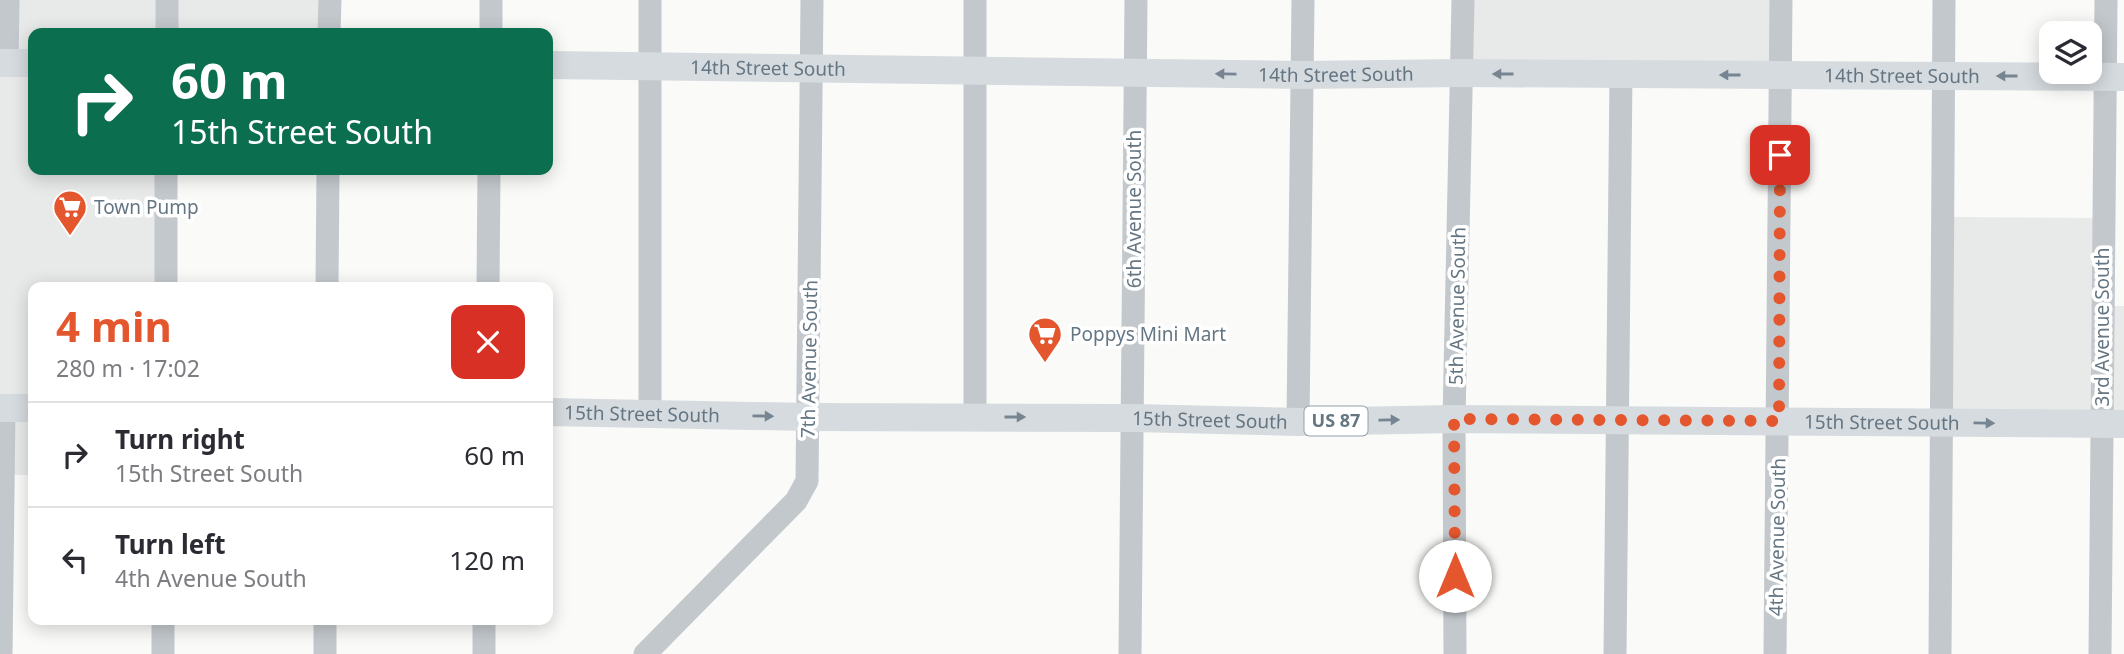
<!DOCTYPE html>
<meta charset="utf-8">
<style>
body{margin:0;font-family:"Noto Sans",sans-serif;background:#f7f7f7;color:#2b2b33;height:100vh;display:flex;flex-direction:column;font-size:26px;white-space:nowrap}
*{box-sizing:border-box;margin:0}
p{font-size:23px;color:#7c7c81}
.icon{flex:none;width:38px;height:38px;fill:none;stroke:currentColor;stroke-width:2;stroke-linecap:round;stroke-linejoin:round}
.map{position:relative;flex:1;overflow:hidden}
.panel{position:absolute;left:28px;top:282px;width:525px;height:343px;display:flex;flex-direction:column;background:#fff;border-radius:14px;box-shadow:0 4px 18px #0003}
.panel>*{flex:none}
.top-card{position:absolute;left:28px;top:28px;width:525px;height:147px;border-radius:14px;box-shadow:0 4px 18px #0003;background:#0b6e4f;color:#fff;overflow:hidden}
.fabs{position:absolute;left:2039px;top:21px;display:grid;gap:14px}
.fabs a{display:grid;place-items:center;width:63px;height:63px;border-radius:14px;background:#fff;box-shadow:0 4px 18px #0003;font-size:35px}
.pin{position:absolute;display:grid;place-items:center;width:60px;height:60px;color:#fff;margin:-30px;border-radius:14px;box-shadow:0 4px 10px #0006}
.me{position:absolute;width:77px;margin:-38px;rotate:0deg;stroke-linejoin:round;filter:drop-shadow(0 0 5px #0008)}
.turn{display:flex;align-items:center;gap:24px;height:147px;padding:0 28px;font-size:32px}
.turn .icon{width:91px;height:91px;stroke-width:2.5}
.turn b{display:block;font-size:49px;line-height:60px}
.round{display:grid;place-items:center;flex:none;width:74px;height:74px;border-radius:14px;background:#f7f7f7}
.overview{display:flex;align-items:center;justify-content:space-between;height:119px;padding:0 28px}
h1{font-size:42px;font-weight:700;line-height:52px;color:#e4572e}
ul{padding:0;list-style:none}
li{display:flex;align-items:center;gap:21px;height:105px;padding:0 28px;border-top:2px solid #e1e1e2}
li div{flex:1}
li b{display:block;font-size:26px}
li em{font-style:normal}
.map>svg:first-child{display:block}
.built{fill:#e8e9e9}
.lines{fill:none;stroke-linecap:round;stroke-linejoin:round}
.minor{stroke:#c3c8cc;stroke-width:23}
.major{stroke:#d6dbdf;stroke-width:28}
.oneway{fill:#768591}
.route{stroke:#e4572e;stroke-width:12;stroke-dasharray:0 21.6}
.labels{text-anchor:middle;stroke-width:7;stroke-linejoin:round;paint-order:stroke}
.shield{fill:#fff;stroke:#939fa8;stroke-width:2}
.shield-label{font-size:18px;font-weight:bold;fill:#657683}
.street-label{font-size:19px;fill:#657683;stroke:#fff}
.poi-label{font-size:19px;fill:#657683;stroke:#fff;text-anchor:start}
</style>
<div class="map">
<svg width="2124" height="654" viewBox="0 0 2124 654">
<rect width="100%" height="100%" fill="#fafaf8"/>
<path class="built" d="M 0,0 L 330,0 L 329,33 L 33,33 L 33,170 L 166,170 L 166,287 L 33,287 L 33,475 L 4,475 L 0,654 Z
M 1463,0 L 1781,0 L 1781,75 L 1462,73 Z
M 1942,217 L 2103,218 L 2102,306 L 2124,306 L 2124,424 L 1941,422 Z"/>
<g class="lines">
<path class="minor" d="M 650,0 L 650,414
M 167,33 L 167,0
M 329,33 L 330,0
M 491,33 L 491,0
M 7,63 L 8,0
M 166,287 L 166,170
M 327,287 L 328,170
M 488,287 L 489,170
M 975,417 L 975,0
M 1298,422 L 1303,0
M 1,654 L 4,408
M 163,654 L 163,620
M 325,654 L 325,620
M 484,654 L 484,620
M 645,654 L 796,501 L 807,481 L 812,0
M 1130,654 L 1136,0
M 1455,654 L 1454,419 L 1463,0
M 1615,654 L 1621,74
M 1775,654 L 1781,0
M 1940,654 L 1944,0
M 2100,654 L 2106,0"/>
<g class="major">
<path d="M 0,63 L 33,63"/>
<path id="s1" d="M 548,65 L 1302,75 L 1462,73 L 2124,77"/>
<path d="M 0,408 L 33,408"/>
<path id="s2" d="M 548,412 L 808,417 L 1133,418 L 1298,422 L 1454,419 L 2124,424"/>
</g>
</g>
<defs><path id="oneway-solid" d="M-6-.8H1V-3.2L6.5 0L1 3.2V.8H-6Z" transform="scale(1.75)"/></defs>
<g class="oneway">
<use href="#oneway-solid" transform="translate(1226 74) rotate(-179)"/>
<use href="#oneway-solid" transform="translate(1503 74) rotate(-180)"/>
<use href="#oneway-solid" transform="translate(1730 75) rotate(-180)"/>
<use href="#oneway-solid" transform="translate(2007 76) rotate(-180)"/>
<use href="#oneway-solid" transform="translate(763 416) rotate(1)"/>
<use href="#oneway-solid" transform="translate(1015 417)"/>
<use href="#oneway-solid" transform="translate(1389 420) rotate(-1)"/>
<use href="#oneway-solid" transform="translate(1984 423) rotate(1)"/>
</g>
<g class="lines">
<path class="route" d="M 1455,576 L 1454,419 L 1779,421 L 1780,155"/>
</g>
<defs>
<g id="supermarket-pin" transform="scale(1.75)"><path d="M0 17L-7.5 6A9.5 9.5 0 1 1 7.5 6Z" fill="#e4572e" stroke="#fff"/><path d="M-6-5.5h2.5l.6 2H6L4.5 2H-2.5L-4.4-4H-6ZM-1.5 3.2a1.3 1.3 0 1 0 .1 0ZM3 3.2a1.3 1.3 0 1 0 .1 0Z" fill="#fff"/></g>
</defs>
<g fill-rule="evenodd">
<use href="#supermarket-pin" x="70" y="207"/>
<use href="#supermarket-pin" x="1045" y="334"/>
</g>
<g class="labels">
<rect class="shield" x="1304.5" y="406.5" width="63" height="29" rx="5"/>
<g class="shield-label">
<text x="1336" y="427">US 87</text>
</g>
<g class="street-label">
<text dy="7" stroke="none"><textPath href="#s1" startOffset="220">14th Street South</textPath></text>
<text dy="7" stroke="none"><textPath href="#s1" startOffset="788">14th Street South</textPath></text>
<text dy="7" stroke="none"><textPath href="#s1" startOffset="1354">14th Street South</textPath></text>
<text transform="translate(1134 209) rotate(-90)" y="7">6th Avenue South</text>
<text transform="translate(1457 306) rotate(-89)" y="7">5th Avenue South</text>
<text transform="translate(2102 327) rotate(-90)" y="7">3rd Avenue South</text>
<text transform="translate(809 359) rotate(-89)" y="7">7th Avenue South</text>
<text dy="7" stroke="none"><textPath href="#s2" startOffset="94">15th Street South</textPath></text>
<text dy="7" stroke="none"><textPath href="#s2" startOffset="662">15th Street South</textPath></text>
<text dy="7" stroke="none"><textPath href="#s2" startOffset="1334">15th Street South</textPath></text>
<text transform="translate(1777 537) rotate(-89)" y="7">4th Avenue South</text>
</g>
<g class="poi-label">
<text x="94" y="214">Town Pump</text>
<text x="1070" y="341">Poppys Mini Mart</text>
</g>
</g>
</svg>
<div class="fabs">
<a><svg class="icon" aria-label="layers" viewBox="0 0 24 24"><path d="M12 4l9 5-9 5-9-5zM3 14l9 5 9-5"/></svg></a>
</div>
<div class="pin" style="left:1780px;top:155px;background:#d93025"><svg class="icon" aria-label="arrive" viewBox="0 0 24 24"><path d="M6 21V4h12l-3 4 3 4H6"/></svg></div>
<svg class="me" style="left:1455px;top:576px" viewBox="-20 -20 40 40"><circle r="19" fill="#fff"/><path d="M0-13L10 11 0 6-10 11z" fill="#e4572e"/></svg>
<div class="top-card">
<div class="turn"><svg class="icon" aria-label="right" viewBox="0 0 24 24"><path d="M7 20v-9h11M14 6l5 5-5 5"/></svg><div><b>60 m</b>15th Street South</div></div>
</div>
<section class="panel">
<div class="overview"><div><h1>4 min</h1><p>280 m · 17:02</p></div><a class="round" style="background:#d93025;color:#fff"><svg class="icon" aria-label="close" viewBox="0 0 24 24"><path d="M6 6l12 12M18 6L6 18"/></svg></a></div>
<ul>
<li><svg class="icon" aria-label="right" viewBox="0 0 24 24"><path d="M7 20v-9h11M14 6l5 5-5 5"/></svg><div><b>Turn right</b><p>15th Street South</p></div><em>60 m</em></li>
<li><svg class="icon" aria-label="left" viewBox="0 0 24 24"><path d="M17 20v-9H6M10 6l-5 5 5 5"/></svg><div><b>Turn left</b><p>4th Avenue South</p></div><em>120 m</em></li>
</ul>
</section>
</div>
